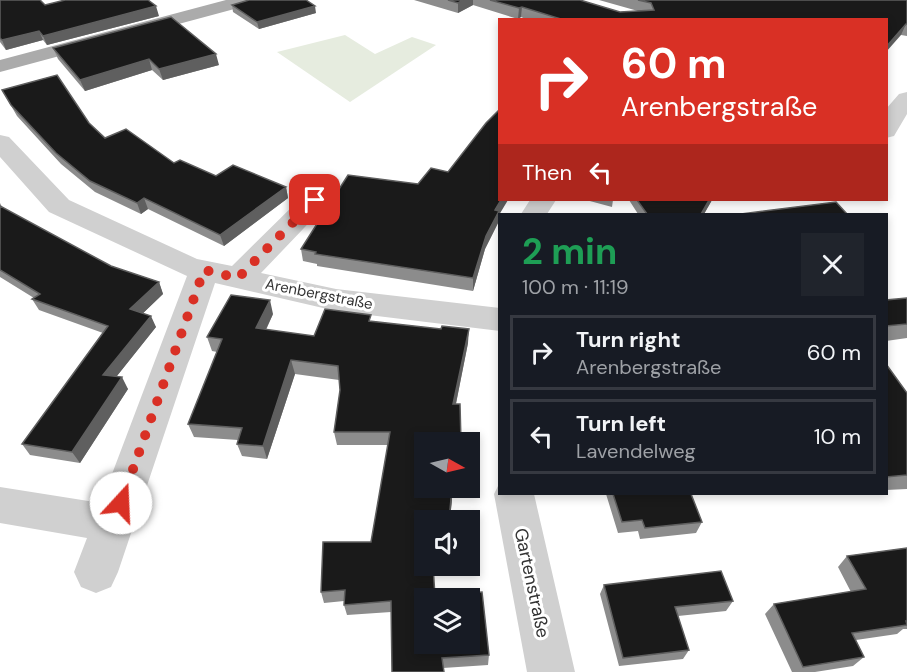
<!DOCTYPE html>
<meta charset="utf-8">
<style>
body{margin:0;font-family:"DM Sans",sans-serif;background:#20242c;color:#f1f3f6;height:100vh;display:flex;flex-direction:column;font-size:22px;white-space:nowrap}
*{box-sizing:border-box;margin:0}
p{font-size:20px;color:#9ea1a6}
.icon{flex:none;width:33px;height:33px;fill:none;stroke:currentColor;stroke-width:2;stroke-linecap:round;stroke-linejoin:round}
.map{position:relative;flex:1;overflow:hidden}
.details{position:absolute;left:498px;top:213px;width:390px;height:282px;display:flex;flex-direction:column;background:#171b24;border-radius:0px;box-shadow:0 3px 9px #0003}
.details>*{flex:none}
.guide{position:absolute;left:498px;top:18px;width:390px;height:183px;border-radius:0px;box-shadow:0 3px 9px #0003;background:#d93025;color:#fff;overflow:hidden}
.needle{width:39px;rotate:98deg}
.controls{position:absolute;left:414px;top:432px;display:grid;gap:12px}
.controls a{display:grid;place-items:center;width:66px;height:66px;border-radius:0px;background:#171b24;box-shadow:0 3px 9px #0003;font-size:30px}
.pin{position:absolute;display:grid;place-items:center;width:51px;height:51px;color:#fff;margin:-26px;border-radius:12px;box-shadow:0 3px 9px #0006}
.me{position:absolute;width:66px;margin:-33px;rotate:20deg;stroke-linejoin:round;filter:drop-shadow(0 0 4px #0008)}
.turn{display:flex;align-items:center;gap:21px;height:126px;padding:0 24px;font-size:27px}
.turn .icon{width:78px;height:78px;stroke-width:2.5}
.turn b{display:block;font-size:42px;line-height:51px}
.then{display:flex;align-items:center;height:57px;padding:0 24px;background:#0003;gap:12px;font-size:22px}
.round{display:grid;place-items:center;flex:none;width:63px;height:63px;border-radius:0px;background:#20242c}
.headline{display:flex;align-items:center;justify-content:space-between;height:102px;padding:0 24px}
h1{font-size:36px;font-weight:700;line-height:45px;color:#1e9e55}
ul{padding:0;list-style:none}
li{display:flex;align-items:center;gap:18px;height:75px;margin:0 12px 9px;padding:0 12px;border:3px solid #363941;border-radius:0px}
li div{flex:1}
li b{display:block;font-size:22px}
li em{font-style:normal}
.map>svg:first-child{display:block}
.green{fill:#e6ecdf}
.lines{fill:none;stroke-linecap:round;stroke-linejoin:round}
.minor{fill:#d0d0d0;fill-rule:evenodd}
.major{fill:#ababab;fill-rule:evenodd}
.wall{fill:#8c8c8c}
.shaded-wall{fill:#5f5f5f}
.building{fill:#1a1a1a;stroke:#5f5f5f;stroke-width:1.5;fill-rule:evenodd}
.route{stroke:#d93025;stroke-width:10;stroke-dasharray:0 18}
.labels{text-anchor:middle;stroke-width:6;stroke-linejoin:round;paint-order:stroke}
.street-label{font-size:15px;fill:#333;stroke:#fff}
.near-street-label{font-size:18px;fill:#333;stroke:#fff}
</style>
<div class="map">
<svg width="907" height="672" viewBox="0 0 907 672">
<rect width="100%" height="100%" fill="#fff"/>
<path class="green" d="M 345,35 L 375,54 L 412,37 L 436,45 L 350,102 L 277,52 Z"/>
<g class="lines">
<path class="minor" d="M 907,92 L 907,114 L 894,136 L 886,138 L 886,109 L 899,94 Z
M 0,135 L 9,137 L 69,200 L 197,259 L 232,266 L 305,194 L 315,192 L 325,194 L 328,200 L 325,206 L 261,273 L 336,289 L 500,308 L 500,331 L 336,311 L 215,283 L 118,572 L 111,587 L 96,593 L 81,587 L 74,572 L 87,538 L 0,523 L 0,487 L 101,503 L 187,276 L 49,212 L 0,157 Z
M 530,200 L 556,200 L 547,214 L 521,214 Z
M 500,482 L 500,494 L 534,494 L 575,672 L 527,672 L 494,494 Z"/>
<path class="major" d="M 226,0 L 256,0 L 253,4 L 0,72 L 0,60 Z"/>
</g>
<path class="wall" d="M 0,0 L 45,5 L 159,16 L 47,45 L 43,40 L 6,50 L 0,42 Z
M 414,0 L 580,0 L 620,12 L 638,11 L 599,0 L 907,0 L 907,36 L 901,35 L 886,20 L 528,20 L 521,17 L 518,19 L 473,5 L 458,13 Z
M 232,5 L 316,13 L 259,29 L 233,12 Z
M 53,48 L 219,65 L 163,80 L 152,70 L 85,91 L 58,59 Z
M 2,90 L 89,123 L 105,138 L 174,163 L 216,176 L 286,187 L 288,198 L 224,246 L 148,209 L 141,214 L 95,192 L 61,164 L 17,116 Z
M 448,172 L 499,215 L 498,223 L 485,249 L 473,291 L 317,266 L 317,264 L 303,261 L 301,249 L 418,184 Z
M 586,200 L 613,200 L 612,207 Z
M 629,200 L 712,200 L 704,214 L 638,214 Z
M 0,203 L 2,207 L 111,266 L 159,282 L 163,294 L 143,313 L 156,327 L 116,377 L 128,389 L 80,463 L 30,455 L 22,444 L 103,333 L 39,310 L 32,299 L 34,298 L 0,277 Z
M 907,298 L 907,338 L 886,341 L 886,300 Z
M 273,314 L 266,330 L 314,336 L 372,321 L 468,343 L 456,404 L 424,442 L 424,488 L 453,488 L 450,520 L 424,520 L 435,596 L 489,655 L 488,665 L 443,668 L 391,612 L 347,615 L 344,605 L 344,601 L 324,603 L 321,592 L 371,542 L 388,445 L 337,445 L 334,432 L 340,390 L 339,380 L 295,374 L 267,459 L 242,456 L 237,444 L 238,440 L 194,437 L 188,424 L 217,352 L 212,351 L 207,337 Z
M 886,364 L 907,393 L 907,489 L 886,490 Z
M 606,494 L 691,494 L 702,522 L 696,533 L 640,539 L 638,531 L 618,533 Z
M 907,548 L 907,629 L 903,629 L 897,634 L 856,640 L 864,657 L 853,666 L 815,672 L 792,672 L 765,614 L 774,604 L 851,592 L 838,567 L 847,556 Z
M 604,585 L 733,601 L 726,611 L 678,616 L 689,650 L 683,659 L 619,666 L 600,594 Z"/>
<path class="shaded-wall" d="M 463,0 L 473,0 L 473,5 L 458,13 L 458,3 Z
M 156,6 L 159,16 L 47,45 L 43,36 Z
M 315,6 L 316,13 L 259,29 L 257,22 Z
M 522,7 L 521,17 L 518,19 L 519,8 Z
M 906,24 L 901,35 L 886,52 L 886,47 Z
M 39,31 L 43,40 L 6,50 L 2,40 Z
M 216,54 L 219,65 L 163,80 L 159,69 Z
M 149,59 L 152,70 L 85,91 L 80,80 Z
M 286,187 L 288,198 L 224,246 L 220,235 Z
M 144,198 L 148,209 L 141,214 L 137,203 Z
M 501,200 L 508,200 L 499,215 L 498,223 L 485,249 L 473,291 L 473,278 L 486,236 L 495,210 Z
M 709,200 L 712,200 L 704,214 L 701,214 Z
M 159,282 L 163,294 L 136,320 L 130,309 Z
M 270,300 L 273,314 L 260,342 L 256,328 Z
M 151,316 L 156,327 L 109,386 L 103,375 Z
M 469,329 L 468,343 L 453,418 L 453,404 Z
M 291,360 L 295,374 L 267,459 L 263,446 Z
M 122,377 L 128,389 L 80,463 L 72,452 Z
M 452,488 L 453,488 L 450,520 L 449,520 Z"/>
<path class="building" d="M 0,0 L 40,0 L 45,5 L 65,0 L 148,0 L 156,6 L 43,36 L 39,31 L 2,40 L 0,38 Z
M 249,0 L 306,0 L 315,6 L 257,22 L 232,5 Z
M 448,0 L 463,0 L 458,3 Z
M 490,0 L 580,0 L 620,12 L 654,10 L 651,3 L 638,0 L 907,0 L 907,24 L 906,24 L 886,47 L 886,20 L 564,20 L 522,7 L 519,8 Z
M 171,17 L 216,54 L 159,69 L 149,59 L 80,80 L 53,48 Z
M 57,75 L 89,123 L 105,138 L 126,129 L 174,163 L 180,160 L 216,176 L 233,165 L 286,187 L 220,235 L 144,198 L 137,203 L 90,181 L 56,153 L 11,105 L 2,90 Z
M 500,109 L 500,200 L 501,200 L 495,210 L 499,211 L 486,236 L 473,278 L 315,254 L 316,252 L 301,249 L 348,175 L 418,184 L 431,168 L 448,172 L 486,123 Z
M 637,200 L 709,200 L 701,214 L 647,214 Z
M 836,202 L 847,214 L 741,214 Z
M 0,206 L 111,266 L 159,282 L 130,309 L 151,316 L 103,375 L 122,377 L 72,452 L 22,444 L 108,326 L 32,299 L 40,294 L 0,270 Z
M 231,295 L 270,300 L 256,328 L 314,336 L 325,309 L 371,315 L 369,321 L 441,329 L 442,326 L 469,329 L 453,404 L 460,404 L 461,442 L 424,442 L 424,488 L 452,488 L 449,520 L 430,518 L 430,520 L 424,520 L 424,566 L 433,566 L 435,596 L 482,592 L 489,655 L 442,658 L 444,672 L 392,672 L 391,601 L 344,605 L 345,590 L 321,592 L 323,542 L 371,542 L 390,432 L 334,432 L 340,390 L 338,366 L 291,360 L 263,446 L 237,444 L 242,428 L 188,424 L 222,339 L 207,337 ZM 424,598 L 470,598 L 470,644 L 424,644 Z
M 907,298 L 907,324 L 886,326 L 886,300 Z
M 886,364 L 907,393 L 907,475 L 886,477 Z
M 613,494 L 691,494 L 702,522 L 645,528 L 642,520 L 622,522 Z
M 907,548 L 907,621 L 906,621 L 907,625 L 852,633 L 864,657 L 803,667 L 774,604 L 866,589 L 847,556 Z
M 721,571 L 733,601 L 675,607 L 689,650 L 623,658 L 604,585 Z"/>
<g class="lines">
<path class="route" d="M 121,503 L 204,270 L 238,278 L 315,200"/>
</g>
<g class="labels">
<g class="street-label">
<text transform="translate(319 294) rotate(11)" y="5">Arenbergstraße</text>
</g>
<g class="near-street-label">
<text transform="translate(532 583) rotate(78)" y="6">Gartenstraße</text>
</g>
</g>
</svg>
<div class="controls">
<a><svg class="needle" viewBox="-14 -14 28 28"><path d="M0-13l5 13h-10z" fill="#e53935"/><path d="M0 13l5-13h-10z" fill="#9ea1a6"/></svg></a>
<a><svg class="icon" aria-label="sound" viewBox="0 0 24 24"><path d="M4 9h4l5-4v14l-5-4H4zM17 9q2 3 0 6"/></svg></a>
<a><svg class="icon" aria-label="layers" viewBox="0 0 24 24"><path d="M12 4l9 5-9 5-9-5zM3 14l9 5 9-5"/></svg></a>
</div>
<div class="pin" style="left:315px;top:200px;background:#d93025"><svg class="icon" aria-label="arrive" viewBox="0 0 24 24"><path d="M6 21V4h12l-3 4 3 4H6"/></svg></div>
<svg class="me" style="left:121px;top:503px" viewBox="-20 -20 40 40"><circle r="19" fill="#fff"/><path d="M0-13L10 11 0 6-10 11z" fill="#d93025"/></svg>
<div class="guide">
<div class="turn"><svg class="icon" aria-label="right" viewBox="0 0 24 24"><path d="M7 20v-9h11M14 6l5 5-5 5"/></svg><div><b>60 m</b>Arenbergstraße</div></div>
<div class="then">Then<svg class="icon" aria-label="left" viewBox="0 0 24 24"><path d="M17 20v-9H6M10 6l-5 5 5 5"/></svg></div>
</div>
<section class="details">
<div class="headline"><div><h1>2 min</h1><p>100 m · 11:19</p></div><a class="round"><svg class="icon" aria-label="close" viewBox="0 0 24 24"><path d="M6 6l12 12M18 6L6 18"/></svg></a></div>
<ul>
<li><svg class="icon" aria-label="right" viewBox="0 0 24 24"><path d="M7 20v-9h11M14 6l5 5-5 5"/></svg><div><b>Turn right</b><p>Arenbergstraße</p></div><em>60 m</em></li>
<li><svg class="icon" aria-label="left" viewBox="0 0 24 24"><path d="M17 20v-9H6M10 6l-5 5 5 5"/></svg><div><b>Turn left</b><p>Lavendelweg</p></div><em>10 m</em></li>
</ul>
</section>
</div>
